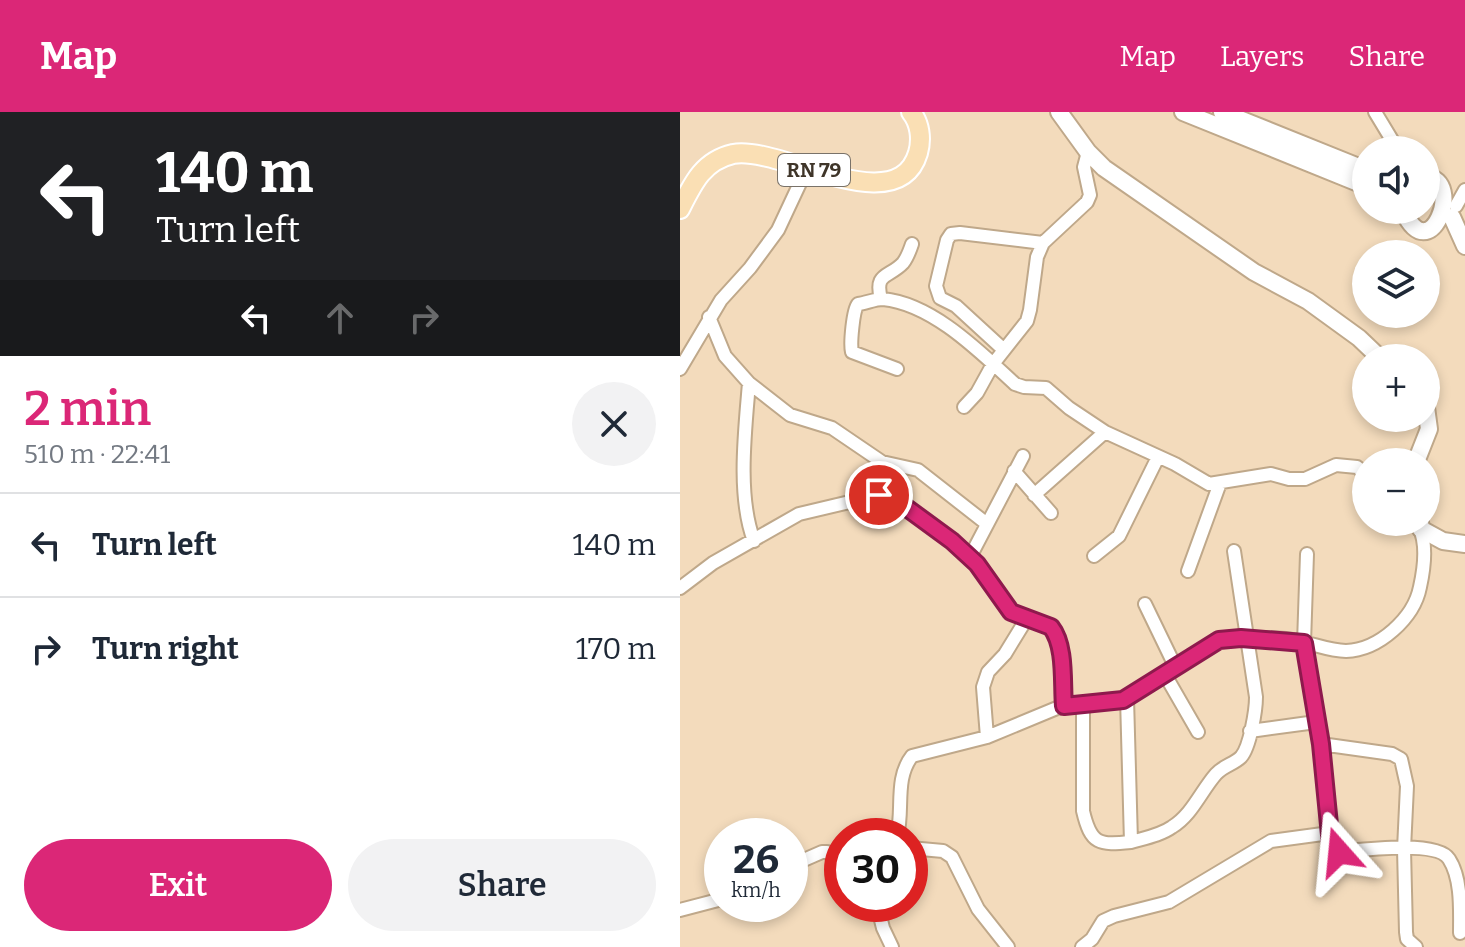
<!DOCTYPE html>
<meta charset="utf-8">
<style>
body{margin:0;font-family:Bitter,serif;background:#f2f2f3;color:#1f2937;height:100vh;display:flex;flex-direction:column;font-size:30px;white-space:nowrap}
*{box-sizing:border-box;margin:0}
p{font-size:26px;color:#747a83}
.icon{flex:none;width:44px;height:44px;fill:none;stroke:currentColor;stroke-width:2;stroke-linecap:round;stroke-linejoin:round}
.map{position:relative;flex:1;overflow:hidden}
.side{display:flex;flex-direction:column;background:#fff;width:680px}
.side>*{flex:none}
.hud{background:#202124;color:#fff;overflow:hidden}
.buttons{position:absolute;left:672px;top:24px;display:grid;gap:16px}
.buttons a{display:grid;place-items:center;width:88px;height:88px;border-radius:50%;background:#fff;box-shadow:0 4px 12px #0003;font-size:40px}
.speed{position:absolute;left:24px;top:706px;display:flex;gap:16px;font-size:40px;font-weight:700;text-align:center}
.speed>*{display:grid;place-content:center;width:104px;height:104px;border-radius:50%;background:#fff;box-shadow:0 4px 12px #0003;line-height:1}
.speed small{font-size:20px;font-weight:400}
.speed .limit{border:12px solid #d22;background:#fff;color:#111}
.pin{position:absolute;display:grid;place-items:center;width:68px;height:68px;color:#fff;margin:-34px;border:4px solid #fff;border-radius:50%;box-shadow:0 2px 8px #0007}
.me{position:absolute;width:88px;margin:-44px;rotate:342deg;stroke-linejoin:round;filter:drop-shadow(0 0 6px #0008)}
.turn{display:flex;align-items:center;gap:28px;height:168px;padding:0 24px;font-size:36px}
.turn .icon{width:104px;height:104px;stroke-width:2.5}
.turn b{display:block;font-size:56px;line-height:68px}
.lanes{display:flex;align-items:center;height:76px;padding:0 24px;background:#0003;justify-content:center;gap:40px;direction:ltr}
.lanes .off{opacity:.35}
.round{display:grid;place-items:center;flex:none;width:84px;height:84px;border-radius:42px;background:#f2f2f3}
.summary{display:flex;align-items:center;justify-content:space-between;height:136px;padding:0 24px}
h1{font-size:48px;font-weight:600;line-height:60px;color:#db2777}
.button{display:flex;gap:16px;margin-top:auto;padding:16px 24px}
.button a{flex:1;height:92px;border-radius:48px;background:#db2777;color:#fff;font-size:32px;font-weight:600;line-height:92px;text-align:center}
.button a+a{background:#f2f2f3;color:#1f2937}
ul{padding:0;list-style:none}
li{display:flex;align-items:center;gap:24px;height:104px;padding:0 24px;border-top:2px solid #e0e1e3}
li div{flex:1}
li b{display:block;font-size:30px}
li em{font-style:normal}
header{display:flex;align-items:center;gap:48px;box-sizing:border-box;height:112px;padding:0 40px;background:#db2777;color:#fff}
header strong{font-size:38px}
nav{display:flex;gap:44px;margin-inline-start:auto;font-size:28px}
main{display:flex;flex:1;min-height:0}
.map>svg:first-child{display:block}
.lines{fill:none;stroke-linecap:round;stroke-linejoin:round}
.street-casing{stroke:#bfa88a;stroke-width:16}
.secondary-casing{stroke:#bfa88a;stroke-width:20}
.primary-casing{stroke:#fff;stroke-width:22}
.street{stroke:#fff;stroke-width:12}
.secondary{stroke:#fff;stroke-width:16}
.primary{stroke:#fadfb4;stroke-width:18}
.route-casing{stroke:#8e194d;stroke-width:20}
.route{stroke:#db2777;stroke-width:14}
.labels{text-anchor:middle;stroke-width:8;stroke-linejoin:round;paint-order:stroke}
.shield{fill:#fff;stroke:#797269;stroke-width:2}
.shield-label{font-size:20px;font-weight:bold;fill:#3f3529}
</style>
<header>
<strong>Map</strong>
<nav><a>Map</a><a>Layers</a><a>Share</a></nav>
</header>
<main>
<section class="side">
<div class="hud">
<div class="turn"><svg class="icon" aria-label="left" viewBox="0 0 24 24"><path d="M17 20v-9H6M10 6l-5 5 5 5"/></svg><div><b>140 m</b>Turn left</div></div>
<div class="lanes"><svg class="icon" aria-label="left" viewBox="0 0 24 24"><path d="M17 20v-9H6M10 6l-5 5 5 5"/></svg><svg class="icon off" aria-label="ahead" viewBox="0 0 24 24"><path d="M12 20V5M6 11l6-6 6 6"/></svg><svg class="icon off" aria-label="right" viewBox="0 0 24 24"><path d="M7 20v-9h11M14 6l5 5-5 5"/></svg></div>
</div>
<div class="summary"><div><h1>2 min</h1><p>510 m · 22:41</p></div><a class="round"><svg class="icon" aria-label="close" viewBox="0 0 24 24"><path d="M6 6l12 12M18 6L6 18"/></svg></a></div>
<ul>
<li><svg class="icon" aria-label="left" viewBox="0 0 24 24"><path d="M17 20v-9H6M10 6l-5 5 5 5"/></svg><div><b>Turn left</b></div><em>140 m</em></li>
<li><svg class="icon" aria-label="right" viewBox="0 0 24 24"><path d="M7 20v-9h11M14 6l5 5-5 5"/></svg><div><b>Turn right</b></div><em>170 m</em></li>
</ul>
<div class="button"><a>Exit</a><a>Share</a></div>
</section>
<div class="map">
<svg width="785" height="835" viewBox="0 0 785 835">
<rect width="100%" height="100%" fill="#f3dbbc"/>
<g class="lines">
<g class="street-casing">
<path id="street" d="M 695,0 L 718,38
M 776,94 L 785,78
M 201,187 C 194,160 209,166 223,151 C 227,146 230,138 232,132
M 29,205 L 45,244 L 69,271 C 65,319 57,384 74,429
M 324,238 L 276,194 L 260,186 L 256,174 L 267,128 L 271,122 L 280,121 L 363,131
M 0,257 L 41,188 L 70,156 L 98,118 L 127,56
M 217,257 L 172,240 C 170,232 173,198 178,192 C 186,191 195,187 203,187 C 253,192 300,240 335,272 L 344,275 L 366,276 L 389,296 L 425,320 L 495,352 L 529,372 L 591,362 L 609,367 L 625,367 L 656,353 L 677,355 L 686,363
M 69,271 L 110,303 L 152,316 L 202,350 L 238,358 L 307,412
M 284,295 L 297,281 L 313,252 L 347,209 L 350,198 L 357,145 L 363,131 L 407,90 L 410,83 L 404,55 L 408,40
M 334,359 L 371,401
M 354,383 L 425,320
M 627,442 L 624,531 L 641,632 L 651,733 L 659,740 C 681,738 757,728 769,747 C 782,767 780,799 780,821
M 414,444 L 439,424 L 478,345
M 290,445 L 343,344
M 508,459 L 540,371
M 0,476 L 33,451 L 119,402 L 199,383 L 210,385 L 272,429 L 297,452 L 331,500 L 371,515 C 386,534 382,571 384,594
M 465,492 L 495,554
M 484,561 L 518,620
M 447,586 L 451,730 C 465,726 481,723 492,715 C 512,703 521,679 536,662 C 543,654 554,652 561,645 C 570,635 576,598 576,585 L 554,439
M 403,592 L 403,699 C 411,733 419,733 451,730
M 570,619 L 636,610
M 307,625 L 303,575 L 308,560 L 325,542 L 347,506
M 641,632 L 712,642 L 721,647 L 727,674 L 724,737 L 726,820 L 727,827 L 736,835
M 217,724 C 224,698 214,667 232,644 L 307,625 L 377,596 L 443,588 L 539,528 C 558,525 599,525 618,529 C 634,532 650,539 666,539 C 699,538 734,506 740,475 C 744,457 747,431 739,415
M 230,736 L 263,739 L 272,745 L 298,797 L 328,835
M 110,754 L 142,740 L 147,740 L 162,750
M 197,792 L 203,816 L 212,835
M 0,798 L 42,787
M 402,835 L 412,827 L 423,809 L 434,804 L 489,790 L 591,729 L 650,721"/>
</g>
<g class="secondary-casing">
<path id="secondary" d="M 379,0 L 408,40 L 424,56 L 574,160 L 628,189 L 679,226 L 700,246
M 503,0 L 686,74
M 542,0 L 686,58
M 723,98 C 750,160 785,67 746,65
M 772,105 L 785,134
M 736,350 L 749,317 L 746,295
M 740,410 L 741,417 L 763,429 L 785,432"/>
</g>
<g class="primary-casing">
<path id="primary" d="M 0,97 C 13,71 23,49 53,42 C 100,33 217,111 238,41 C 242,27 240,11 231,0"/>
</g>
<use href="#street" class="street"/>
<use href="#secondary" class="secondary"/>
<use href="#primary" class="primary"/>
</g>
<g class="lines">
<g class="route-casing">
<path id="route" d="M 199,383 L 216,388 L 272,429 L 297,452 L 331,500 L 371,515 C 386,534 382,571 384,594 L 443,588 L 539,528 L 561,526 L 624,531 L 641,632 L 651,733 L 659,740"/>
</g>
<use href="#route" class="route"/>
</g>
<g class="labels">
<rect class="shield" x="98" y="42" width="72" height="32" rx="6"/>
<g class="shield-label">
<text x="134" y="65">RN 79</text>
</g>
</g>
</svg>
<div class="buttons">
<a><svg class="icon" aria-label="sound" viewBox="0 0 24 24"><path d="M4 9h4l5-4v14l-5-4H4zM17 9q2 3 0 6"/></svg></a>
<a><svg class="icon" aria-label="layers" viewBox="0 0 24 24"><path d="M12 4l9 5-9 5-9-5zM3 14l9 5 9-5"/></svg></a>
<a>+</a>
<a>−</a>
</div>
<div class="speed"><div>26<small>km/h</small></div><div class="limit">30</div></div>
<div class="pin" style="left:199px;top:383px;background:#d93025"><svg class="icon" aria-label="arrive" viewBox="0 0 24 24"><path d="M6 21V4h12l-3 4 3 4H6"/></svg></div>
<svg class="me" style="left:659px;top:740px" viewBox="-20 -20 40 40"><path d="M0-17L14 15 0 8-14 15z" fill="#db2777" stroke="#fff" stroke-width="4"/></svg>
</div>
</main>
